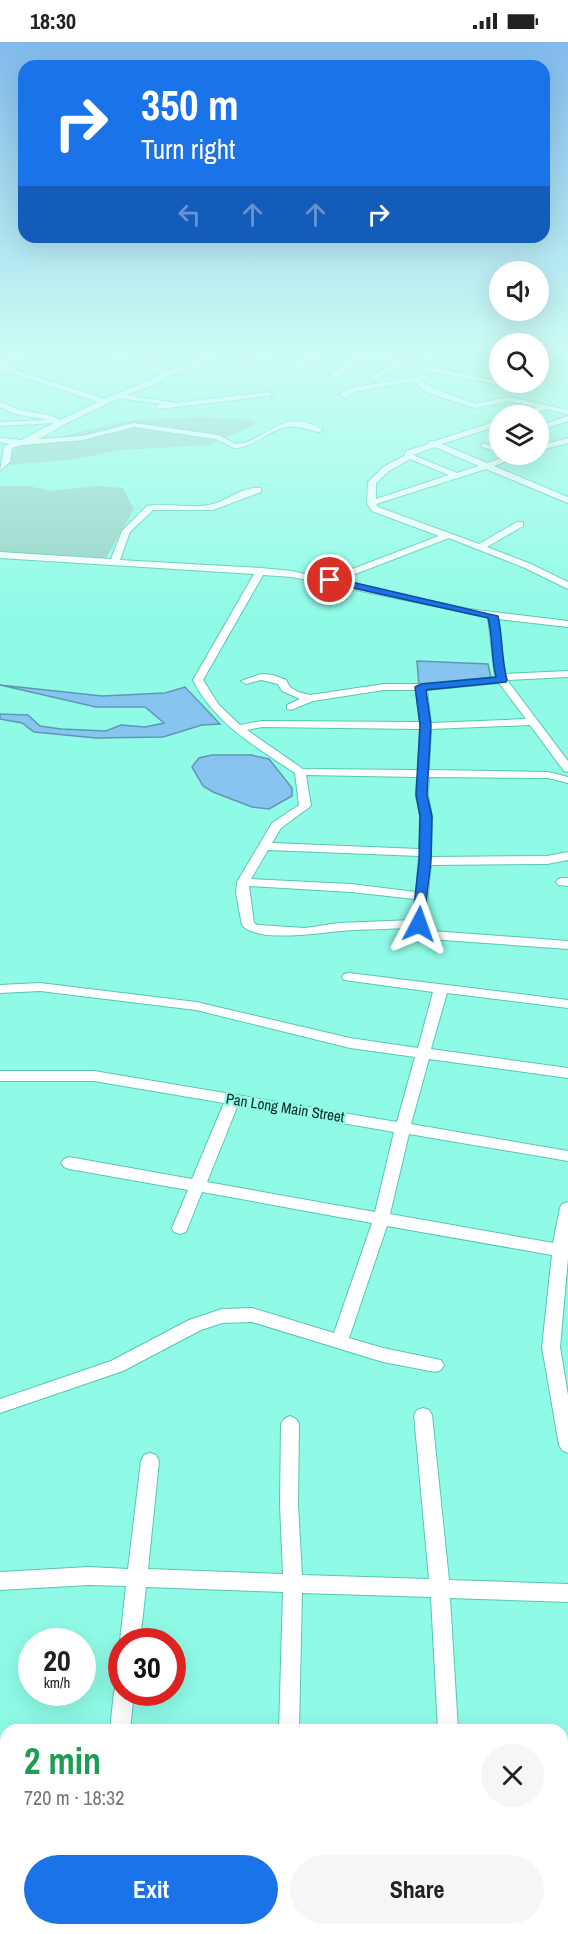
<!DOCTYPE html>
<meta charset="utf-8">
<style>
body{margin:0;font-family:"Archivo Narrow",sans-serif;background:#f6f6f6;color:#222;height:100vh;display:flex;flex-direction:column;font-size:22px;white-space:nowrap}
*{box-sizing:border-box;margin:0}
p{font-size:20px;color:#767676}
.icon{flex:none;width:33px;height:33px;fill:none;stroke:currentColor;stroke-width:2;stroke-linecap:round;stroke-linejoin:round}
.map{position:relative;flex:1;overflow:hidden}
.details{position:absolute;left:0px;top:1682px;width:568px;height:212px;display:flex;flex-direction:column;background:#fff;border-radius:18px 18px 0 0;box-shadow:0 6px 24px #0002}
.details>*{flex:none}
.top-card{position:absolute;left:18px;top:18px;width:532px;height:183px;border-radius:18px;box-shadow:0 6px 24px #0002;background:#1a73e8;color:#fff;overflow:hidden}
.tools{position:absolute;left:489px;top:219px;display:grid;gap:12px}
.tools a{display:grid;place-items:center;width:60px;height:60px;border-radius:50%;background:#fff;box-shadow:0 6px 24px #0002;font-size:30px}
.speed{position:absolute;left:18px;top:1586px;display:flex;gap:12px;font-size:30px;font-weight:700;text-align:center}
.speed>*{display:grid;place-content:center;width:78px;height:78px;border-radius:50%;background:#fff;box-shadow:0 6px 24px #0002;line-height:1}
.speed small{font-size:15px;font-weight:400}
.speed .limit{border:9px solid #d22;background:#fff;color:#111}
.pin{position:absolute;display:grid;place-items:center;width:51px;height:51px;color:#fff;margin:-26px;border:3px solid #fff;border-radius:50%;box-shadow:0 2px 6px #0007}
.me{position:absolute;width:66px;margin:-33px;rotate:4deg;stroke-linejoin:round;filter:drop-shadow(0 0 4px #0008)}
.turn{display:flex;align-items:center;gap:21px;height:126px;padding:0 24px;font-size:27px}
.turn .icon{width:78px;height:78px;stroke-width:2.5}
.turn b{display:block;font-size:42px;line-height:51px}
.lanes{display:flex;align-items:center;height:57px;padding:0 24px;background:#0003;justify-content:center;gap:30px;direction:ltr}
.lanes .off{opacity:.35}
.round{display:grid;place-items:center;flex:none;width:63px;height:63px;border-radius:32px;background:#f6f6f6}
.headline{display:flex;align-items:center;justify-content:space-between;height:102px;padding:0 24px}
h1{font-size:36px;font-weight:700;line-height:45px;color:#1e9e55}
.cta{display:flex;gap:12px;margin-top:auto;padding:12px 24px}
.cta a{flex:1;height:69px;border-radius:36px;background:#1a73e8;color:#fff;font-size:24px;font-weight:700;line-height:69px;text-align:center}
.cta a+a{background:#f6f6f6;color:#222}
.status{display:flex;justify-content:space-between;align-items:center;height:42px;padding:0 30px;background:#fff;direction:ltr}
.status svg{height:16px;fill:currentColor}
.map>svg:first-child{display:block}
.green{fill:#94d1c5}
.water{fill:#88c4f0;stroke:#6196b3;stroke-width:1.5}
.lines{fill:none;stroke-linecap:round;stroke-linejoin:round}
.minor-casing{stroke:#58c5b3;stroke-width:2}
.minor{fill:#fff;fill-rule:evenodd}
.route{fill:#1a73e8;stroke:#114b97;stroke-width:1.5}
.labels{text-anchor:middle;stroke-width:5;stroke-linejoin:round;paint-order:stroke}
.street-label{font-size:15px;fill:#052924;stroke:#8ffbe7}
</style>
<div class="status"><b>18:30</b><svg viewBox="0 0 49 12"><path d="M0 12V9h3v3zM5 12V6h3v6zM10 12V3h3v9zM15 12V0h3v12zM26 1h20v11H26zM47 4h2v5h-2z"/></svg></div>
<div class="map">
<svg width="568" height="1892" viewBox="0 0 568 1892">
<rect width="100%" height="100%" fill="#8ffbe7"/>
<path class="green" d="M 202,375 L 252,378 L 256,382 L 210,403 L 121,408 L 68,418 L 8,423 L 15,406 L 125,379 Z
M 0,444 L 27,444 L 53,449 L 97,444 L 123,446 L 134,467 L 106,516 L 0,510 Z"/>
<path class="water" d="M 417,619 L 488,622 L 491,636 L 419,644 Z
M 0,643 L 102,654 L 165,651 L 185,645 L 220,682 L 202,683 L 163,695 L 96,696 L 34,690 L 22,681 L 0,677 L 0,672 L 28,673 L 40,684 L 61,687 L 106,689 L 121,683 L 145,685 L 164,681 L 145,665 L 96,665 Z
M 212,713 L 251,713 L 269,717 L 292,746 L 292,754 L 269,767 L 252,765 L 213,750 L 203,744 L 192,725 L 199,716 Z"/>
<g class="lines">
<g class="minor-casing">
<path id="minor" d="M 20,312 L 29,312 L 6,325 L 105,357 C 123,348 143,343 160,332 C 152,324 119,321 105,312 L 115,312 L 136,320 L 160,323 L 165,329 L 193,321 L 213,312 L 222,312 L 199,325 L 167,334 L 154,343 L 126,353 L 175,361 L 269,350 L 273,352 L 269,354 L 159,367 L 156,367 L 156,363 L 163,362 L 119,356 L 63,383 L 39,397 L 83,394 L 134,381 L 218,393 L 236,402 C 267,400 282,363 323,388 L 319,390 C 309,388 297,383 286,385 C 267,389 255,406 234,406 L 216,397 L 134,385 L 83,398 L 22,403 L 12,406 L 10,420 L 0,429 L 4,405 L 9,402 L 0,400 L 0,396 L 21,398 L 54,381 L 0,384 L 0,380 L 48,378 L 15,372 L 0,365 L 0,360 L 20,368 L 49,373 L 60,378 L 98,360 L 0,327 L 0,322 Z
M 263,312 L 272,312 L 247,327 L 240,325 Z
M 315,312 L 323,312 L 301,328 L 295,328 L 295,324 Z
M 353,312 L 370,312 L 537,348 L 533,350 L 400,323 L 376,337 L 373,337 L 373,333 L 393,322 L 366,316 L 337,335 L 331,335 L 331,331 L 358,315 Z
M 428,312 L 442,312 L 429,316 L 425,314 Z
M 556,312 L 567,312 L 538,323 L 538,318 Z
M 497,318 L 500,318 L 500,328 L 492,323 Z
M 425,333 L 429,335 L 428,337 L 421,338 L 434,347 L 475,362 L 509,355 L 568,368 L 568,372 L 546,367 L 528,374 L 515,374 L 537,365 L 509,359 L 475,366 L 428,351 L 413,339 L 353,350 L 345,356 L 339,352 L 351,346 Z
M 568,374 L 568,379 L 538,389 L 538,384 Z
M 500,378 L 500,383 L 442,402 L 487,421 L 513,412 L 527,412 L 494,424 L 568,455 L 568,461 L 486,427 L 376,462 L 378,465 L 479,502 L 517,480 L 523,480 L 523,484 L 487,505 L 531,522 L 568,540 L 568,547 L 525,526 L 449,496 L 337,539 L 469,567 L 568,579 L 568,585 L 498,577 L 505,632 L 568,629 L 568,635 L 507,638 L 568,719 L 568,730 L 564,729 L 530,683 L 431,687 L 429,728 L 548,730 L 568,735 L 568,741 L 548,736 L 429,735 L 428,753 L 432,774 L 431,815 L 547,814 L 568,810 L 568,818 L 547,822 L 431,823 L 425,882 L 432,889 L 568,899 L 568,907 L 429,897 L 417,892 L 414,886 C 390,887 365,887 340,889 C 318,891 257,901 242,883 L 236,851 L 237,840 L 272,781 L 299,763 L 295,731 C 256,705 214,681 193,638 L 254,532 L 0,516 L 0,510 L 111,517 L 122,489 L 147,464 C 169,460 191,468 213,462 C 229,458 243,444 261,446 L 261,450 L 213,468 L 153,468 L 130,490 L 120,518 L 261,526 L 292,529 L 326,537 L 439,494 L 372,469 L 367,461 L 368,440 L 383,425 L 404,414 L 406,409 L 428,402 L 429,399 L 435,399 ZM 435,405 L 479,424 L 457,431 L 413,413 ZM 410,417 L 449,433 L 376,457 L 376,441 L 389,429 ZM 263,533 L 292,535 L 488,575 L 495,635 L 421,642 L 384,642 L 310,653 L 298,650 L 290,645 L 286,638 L 273,633 L 261,632 L 241,639 L 246,642 L 261,638 L 278,642 L 282,649 L 300,657 L 287,663 L 287,667 L 291,668 L 313,659 L 384,648 L 416,648 L 420,680 L 262,679 L 240,683 L 219,663 L 203,638 ZM 499,641 L 526,677 L 431,681 L 427,648 ZM 262,685 L 420,687 L 418,728 L 303,727 L 247,688 ZM 306,733 L 417,735 L 416,753 L 420,774 L 419,807 L 272,801 L 281,786 L 311,764 ZM 268,808 L 419,814 L 416,850 L 351,842 L 251,837 ZM 249,844 L 351,850 L 415,857 L 413,878 L 339,881 L 305,886 L 258,883 L 254,881 Z
M 568,396 L 568,401 L 538,409 L 538,404 Z
M 482,401 L 500,406 L 500,411 L 482,405 Z
M 562,836 L 568,836 L 568,844 L 558,843 L 556,840 L 558,837 Z
M 349,931 L 568,958 L 568,966 L 447,951 L 431,1007 L 568,1026 L 568,1036 L 429,1017 L 411,1082 L 568,1109 L 568,1119 L 409,1092 L 390,1172 L 553,1201 L 560,1166 L 562,1162 L 568,1160 L 568,1216 L 560,1305 L 568,1353 L 568,1411 L 562,1408 L 559,1403 L 542,1305 L 552,1213 L 387,1184 L 349,1296 L 383,1306 L 441,1318 L 444,1323 L 441,1328 L 435,1330 L 383,1320 L 252,1280 L 222,1281 L 201,1288 L 123,1329 L 0,1371 L 0,1357 L 111,1319 L 189,1278 L 222,1267 L 252,1266 L 334,1291 L 372,1181 L 202,1150 L 186,1190 L 180,1192 L 174,1190 L 172,1186 L 188,1148 L 69,1127 L 64,1125 L 61,1121 L 64,1117 L 69,1115 L 192,1137 L 224,1061 L 94,1039 L 0,1039 L 0,1029 L 94,1029 L 397,1080 L 415,1015 L 350,1006 L 196,968 L 40,949 L 0,951 L 0,943 L 40,941 L 196,960 L 350,996 L 418,1006 L 433,950 L 344,938 L 342,935 L 344,932 ZM 238,1063 L 394,1090 L 375,1170 L 207,1140 Z
M 423,1366 L 429,1368 L 432,1373 L 449,1538 L 568,1542 L 568,1560 L 450,1556 L 458,1688 L 438,1688 L 431,1555 L 302,1551 L 299,1688 L 279,1688 L 283,1550 L 146,1545 L 140,1599 L 122,1599 L 122,1602 L 120,1599 L 126,1544 L 89,1543 L 0,1548 L 0,1530 L 89,1525 L 128,1527 L 141,1419 L 144,1413 L 150,1411 L 156,1413 L 159,1419 L 148,1527 L 283,1532 L 280,1463 L 281,1382 L 284,1377 L 290,1374 L 296,1377 L 299,1382 L 298,1463 L 302,1533 L 429,1537 L 414,1373 L 417,1368 Z
M 122,1641 L 122,1650 L 134,1650 L 130,1688 L 110,1688 L 114,1650 L 117,1643 Z
M 0,1764 L 6,1764 L 6,1786 L 0,1786 Z
M 562,1787 L 568,1788 L 568,1810 L 562,1809 Z
M 98,1887 L 120,1887 L 119,1892 L 97,1892 Z
M 276,1887 L 298,1887 L 298,1892 L 276,1892 Z
M 441,1887 L 463,1887 L 464,1892 L 442,1892 Z"/>
</g>
<use href="#minor" class="minor"/>
</g>
<linearGradient id="sky" x2="0" y2="1"><stop stop-color="#81baeb"/><stop offset="0.54" stop-color="#cdfdf4"/><stop offset="1" stop-color="#cdfdf4" stop-opacity="0"/></linearGradient>
<rect width="568" height="577" fill="url(#sky)"/>
<path class="route" d="M 330,535 L 498,574 C 503,596 501,616 507,638 L 506,640 L 426,648 L 431,683 L 427,753 L 432,774 L 431,819 L 423,885 L 414,885 L 412,882 L 419,819 L 420,774 L 416,753 L 420,683 L 415,645 L 421,642 L 496,635 C 491,615 493,596 488,576 L 326,540 L 325,538 Z"/>
<g class="labels">
<g class="street-label">
<text transform="translate(285 1066) rotate(9)" y="5">Pan Long Main Street</text>
</g>
</g>
</svg>
<div class="tools">
<a><svg class="icon" aria-label="sound" viewBox="0 0 24 24"><path d="M4 9h4l5-4v14l-5-4H4zM17 9q2 3 0 6"/></svg></a>
<a><svg class="icon" aria-label="search" viewBox="0 0 24 24"><circle cx="10" cy="10" r="6"/><path d="M15 15l6 6"/></svg></a>
<a><svg class="icon" aria-label="layers" viewBox="0 0 24 24"><path d="M12 4l9 5-9 5-9-5zM3 14l9 5 9-5"/></svg></a>
</div>
<div class="speed"><div>20<small>km/h</small></div><div class="limit">30</div></div>
<div class="pin" style="left:330px;top:538px;background:#d93025"><svg class="icon" aria-label="arrive" viewBox="0 0 24 24"><path d="M6 21V4h12l-3 4 3 4H6"/></svg></div>
<svg class="me" style="left:419px;top:882px" viewBox="-20 -20 40 40"><path d="M0-17L14 15 0 8-14 15z" fill="#1a73e8" stroke="#fff" stroke-width="4"/></svg>
<div class="top-card">
<div class="turn"><svg class="icon" aria-label="right" viewBox="0 0 24 24"><path d="M7 20v-9h11M14 6l5 5-5 5"/></svg><div><b>350 m</b>Turn right</div></div>
<div class="lanes"><svg class="icon off" aria-label="left" viewBox="0 0 24 24"><path d="M17 20v-9H6M10 6l-5 5 5 5"/></svg><svg class="icon off" aria-label="ahead" viewBox="0 0 24 24"><path d="M12 20V5M6 11l6-6 6 6"/></svg><svg class="icon off" aria-label="ahead" viewBox="0 0 24 24"><path d="M12 20V5M6 11l6-6 6 6"/></svg><svg class="icon" aria-label="right" viewBox="0 0 24 24"><path d="M7 20v-9h11M14 6l5 5-5 5"/></svg></div>
</div>
<section class="details">
<div class="headline"><div><h1>2 min</h1><p>720 m · 18:32</p></div><a class="round"><svg class="icon" aria-label="close" viewBox="0 0 24 24"><path d="M6 6l12 12M18 6L6 18"/></svg></a></div>
<div class="cta"><a>Exit</a><a>Share</a></div>
</section>
</div>
